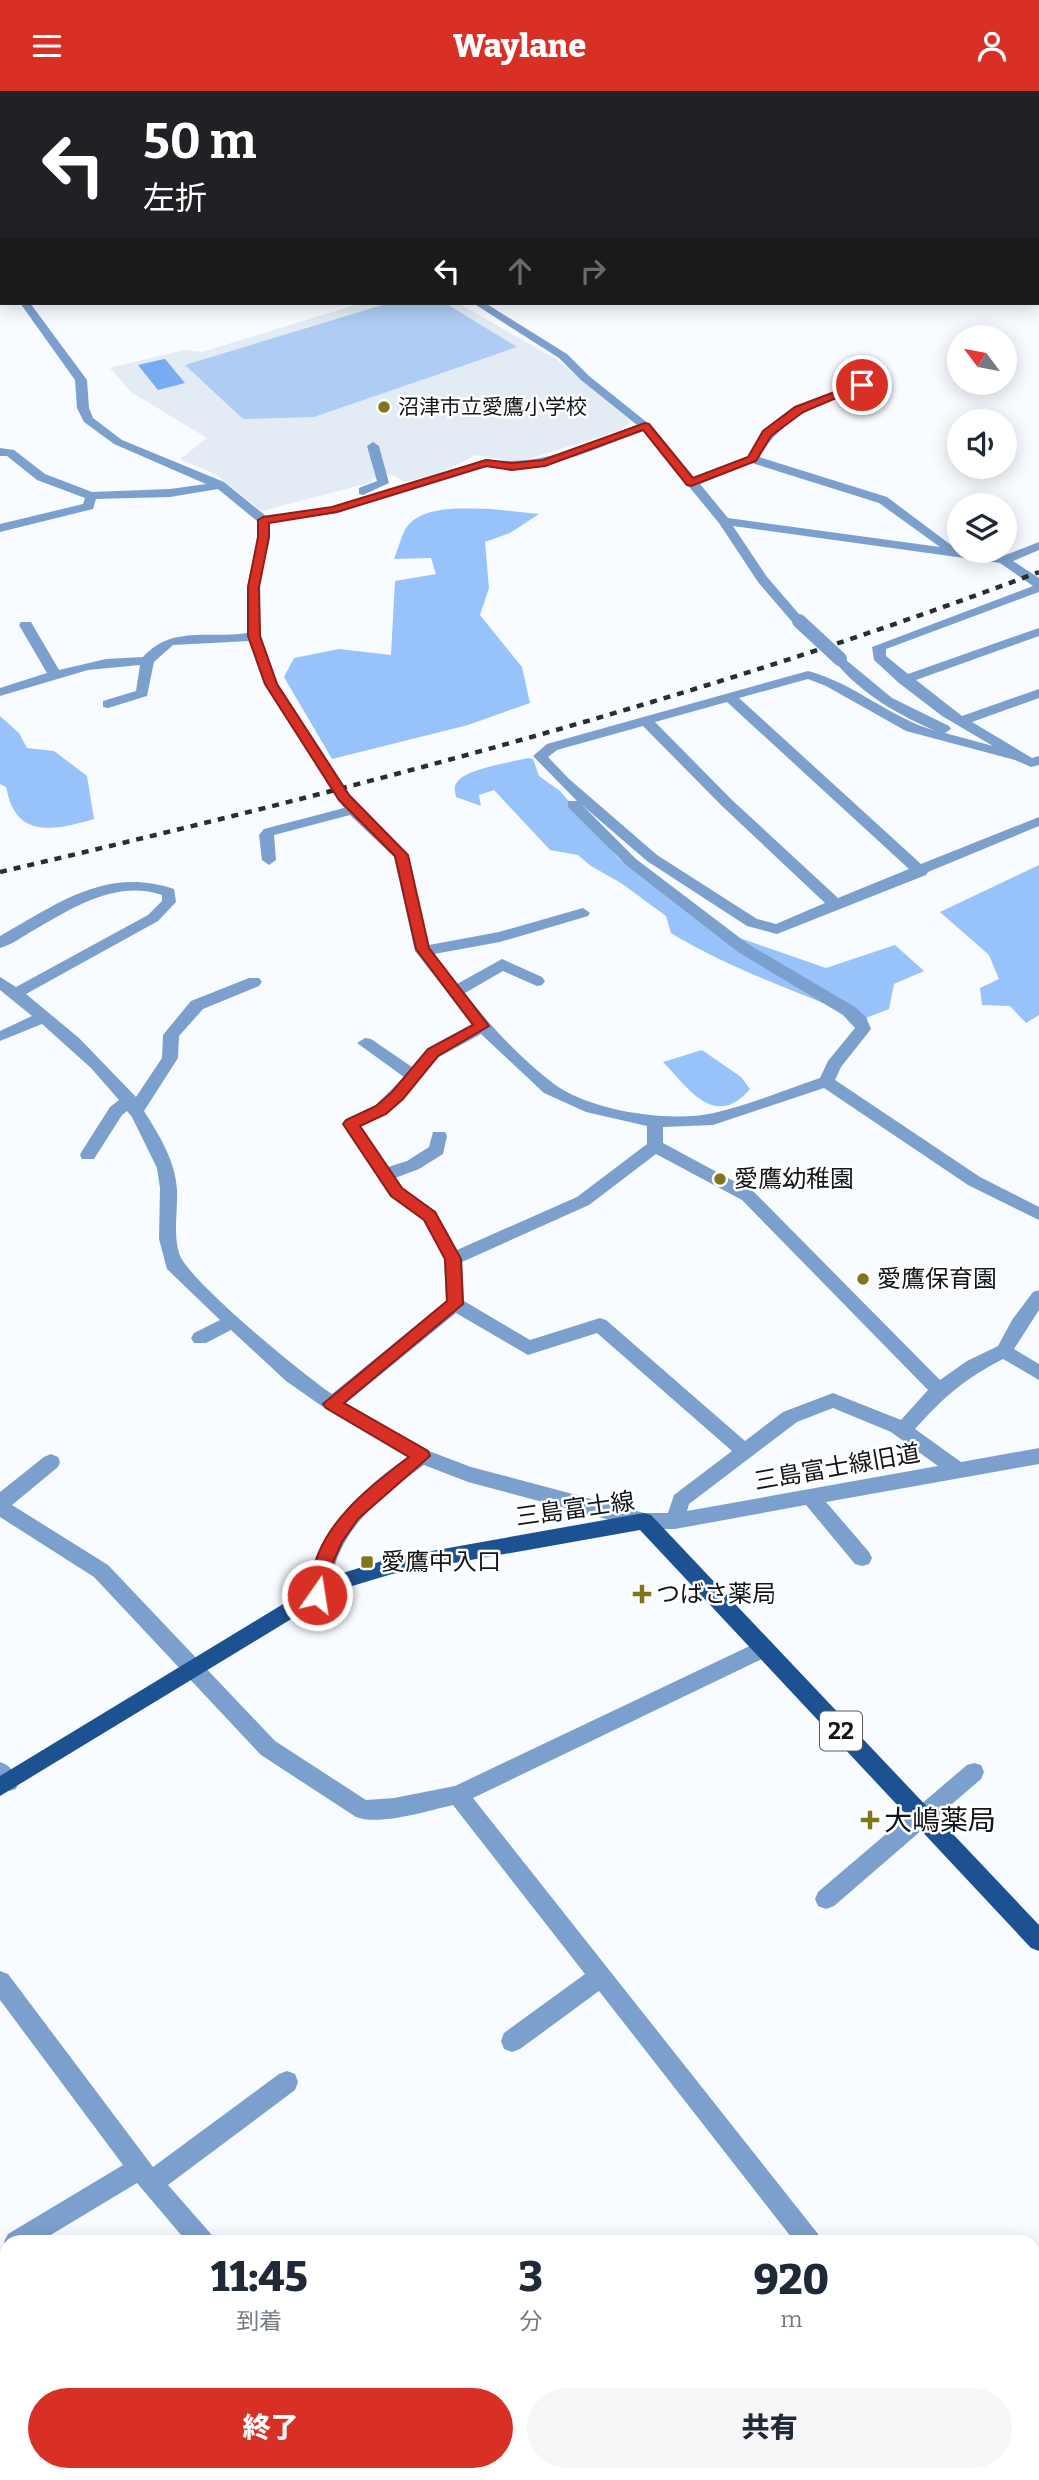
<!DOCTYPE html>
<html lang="ja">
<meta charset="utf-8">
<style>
body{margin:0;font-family:Bitter,"Noto Sans JP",serif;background:#f6f6f7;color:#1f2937;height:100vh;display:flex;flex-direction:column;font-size:26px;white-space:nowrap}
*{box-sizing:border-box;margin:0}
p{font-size:23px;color:#747a83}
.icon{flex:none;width:38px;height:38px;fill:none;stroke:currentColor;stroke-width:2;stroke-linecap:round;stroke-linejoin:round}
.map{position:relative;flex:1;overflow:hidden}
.panel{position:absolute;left:0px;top:2144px;width:1040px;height:247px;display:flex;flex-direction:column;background:#fff;border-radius:21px 21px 0 0;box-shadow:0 4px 18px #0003}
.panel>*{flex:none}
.guide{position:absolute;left:0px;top:0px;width:1040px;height:214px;box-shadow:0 4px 18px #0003;background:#202124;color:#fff;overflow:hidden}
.needle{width:46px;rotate:302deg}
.tools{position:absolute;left:947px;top:234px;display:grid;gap:14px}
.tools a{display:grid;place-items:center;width:70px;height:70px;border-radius:50%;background:#fff;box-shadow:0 4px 18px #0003;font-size:35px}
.pin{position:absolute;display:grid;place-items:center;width:60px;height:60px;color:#fff;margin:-30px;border:4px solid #fff;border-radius:50%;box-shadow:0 2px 7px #0007}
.me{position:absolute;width:77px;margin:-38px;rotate:13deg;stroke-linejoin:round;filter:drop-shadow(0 0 5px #0008)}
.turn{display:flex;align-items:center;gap:24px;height:147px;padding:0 28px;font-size:32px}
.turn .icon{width:91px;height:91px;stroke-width:2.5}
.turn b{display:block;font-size:49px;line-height:60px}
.lanes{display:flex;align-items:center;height:66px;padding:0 28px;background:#0003;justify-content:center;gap:35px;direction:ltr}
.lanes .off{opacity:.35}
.eta{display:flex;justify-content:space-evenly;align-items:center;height:119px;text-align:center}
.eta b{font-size:42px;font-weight:800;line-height:49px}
.action{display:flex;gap:14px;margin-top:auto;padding:14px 28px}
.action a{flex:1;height:80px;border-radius:42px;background:#d93025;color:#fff;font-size:28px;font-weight:800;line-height:80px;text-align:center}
.action a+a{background:#f6f6f7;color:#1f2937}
header{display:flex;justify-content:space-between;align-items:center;height:91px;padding:0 28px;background:#d93025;color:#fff;font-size:32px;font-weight:800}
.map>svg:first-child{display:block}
.built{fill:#e3ebf4}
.green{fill:#aeccf4}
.forest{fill:#98c2fa}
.water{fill:#77acf0}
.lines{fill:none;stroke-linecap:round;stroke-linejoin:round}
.street{fill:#7ca0ce;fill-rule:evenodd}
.primary{fill:#1c5291;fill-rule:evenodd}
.rail{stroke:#2b2e31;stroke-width:4.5;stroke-dasharray:7 7;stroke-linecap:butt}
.street-bridge{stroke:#7ca0ce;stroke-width:14}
.route{fill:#d93025;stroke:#8d1f18;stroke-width:2}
.poi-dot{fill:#7d761a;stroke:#fff;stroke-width:2.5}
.labels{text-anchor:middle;stroke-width:5;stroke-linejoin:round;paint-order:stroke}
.far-poi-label{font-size:21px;fill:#121518;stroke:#fff;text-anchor:start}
.shield{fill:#fff;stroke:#595b5d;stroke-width:2}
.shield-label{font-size:23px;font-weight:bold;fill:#121518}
.poi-label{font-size:24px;fill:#121518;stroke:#fff;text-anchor:start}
.street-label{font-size:24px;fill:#121518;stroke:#fff}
.near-poi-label{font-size:28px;fill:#121518;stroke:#fff;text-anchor:start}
</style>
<header><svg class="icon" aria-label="menu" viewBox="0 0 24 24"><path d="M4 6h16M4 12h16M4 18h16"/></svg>Waylane<svg class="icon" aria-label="person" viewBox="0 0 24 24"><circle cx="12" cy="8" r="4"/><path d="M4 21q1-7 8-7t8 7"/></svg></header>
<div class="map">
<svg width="1039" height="2389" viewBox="0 0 1039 2389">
<rect width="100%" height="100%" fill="#f8fbff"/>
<path class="built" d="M 362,212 L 458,212 L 556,268 L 631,330 L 619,340 L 518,371 L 476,364 L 440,382 L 405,391 L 390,383 L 372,388 L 372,391 L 262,420 L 215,383 L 180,368 L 207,347 L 131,301 L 110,277 L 184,259 L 202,261 Z"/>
<path class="green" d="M 389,212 L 445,212 L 517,256 L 314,326 L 243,328 L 185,274 Z"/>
<path class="forest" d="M 749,0 L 1039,0 L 1039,54 L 1038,2 Z
M 491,418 L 539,423 L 510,442 L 485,451 L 489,497 L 480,524 L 522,576 L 530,612 L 468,634 L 332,668 L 284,586 L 294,567 L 339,558 L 391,564 L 395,490 L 436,483 L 431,467 L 394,468 C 398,459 401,445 406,437 C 423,413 466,418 491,418 Z
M 0,625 L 19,642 L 27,657 L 54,660 L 87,685 L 94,728 C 69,735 28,748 13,717 C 9,711 8,703 6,696 L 0,693 Z
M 528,667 L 533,668 L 539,685 L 560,700 L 619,768 L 683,811 L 711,837 L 826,877 L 895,854 L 924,880 L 894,893 L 889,918 L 863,928 C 798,901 732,879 671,842 L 666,825 L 621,792 L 591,775 L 578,764 L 550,759 L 494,699 L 479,704 L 481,715 L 456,706 C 455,700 453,695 458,690 C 467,678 512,671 528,667 Z
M 1039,774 L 1039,924 L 1026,932 L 1010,915 L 982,914 L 980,897 L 999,888 L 989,864 L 940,821 Z
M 702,959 L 741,986 L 750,998 C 715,1039 689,998 663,971 Z"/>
<path class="water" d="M 164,268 L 165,268 L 185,292 L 158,299 L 138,274 Z"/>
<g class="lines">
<path class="street" d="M 295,0 L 306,0 L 308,2 L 297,2 Z
M 385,0 L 397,0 L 383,2 Z
M 426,0 L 440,0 L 442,2 L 428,2 Z
M 0,175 L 2,175 L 2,183 L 0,183 Z
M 1038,178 L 1039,178 L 1039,185 L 1038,185 Z
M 20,212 L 30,212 L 87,289 L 89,317 L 93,327 L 122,349 L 224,391 L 266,425 L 331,416 L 486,368 C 542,377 585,353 637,334 L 581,289 L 559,267 L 473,212 L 485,212 L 567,263 L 589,285 L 649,333 L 694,387 L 748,366 L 763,341 L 795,316 L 879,284 L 887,284 L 887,288 C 837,308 788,317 759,366 L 887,406 L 959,460 L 1003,465 L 1039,451 L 1039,459 L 1013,470 L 1039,487 L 1039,501 L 886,558 L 886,565 L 908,583 L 1039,537 L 1039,545 L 916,589 L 962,625 L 1039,598 L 1039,607 L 972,631 L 1032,667 L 1039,665 L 1039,674 L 1031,676 L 1015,669 L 906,640 L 826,595 L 808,588 L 739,607 L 921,773 L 1039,726 L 1039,735 L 928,781 L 926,784 L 777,843 L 747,835 L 647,770 L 582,714 L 636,768 L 748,853 L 855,916 L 866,926 L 871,938 L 841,976 L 835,989 L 980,1086 L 1039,1116 L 1039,1129 L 968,1094 L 824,997 L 713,1034 L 663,1036 L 663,1052 L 754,1101 L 940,1289 L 967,1270 L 998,1255 L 1012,1229 L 1033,1201 L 1039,1199 L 1039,1219 L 1014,1258 L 1039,1273 L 1039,1289 L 1003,1268 C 964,1288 944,1306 915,1338 L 961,1371 L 1039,1357 L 1039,1373 L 826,1411 L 869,1461 L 872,1467 L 869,1473 L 862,1475 L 855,1473 L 806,1414 L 675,1438 L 644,1438 L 468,1391 L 424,1374 C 391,1398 355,1425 339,1463 C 332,1478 331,1495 324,1510 L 317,1512 L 310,1510 C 306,1501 310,1492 312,1483 C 326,1432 365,1396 407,1366 L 326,1318 L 286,1290 L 231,1239 L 206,1252 L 194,1252 L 191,1247 L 194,1242 L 220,1229 L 167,1178 L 159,1148 L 160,1097 L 157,1077 L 132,1026 L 127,1020 L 122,1024 L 94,1068 L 82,1068 L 80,1064 L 82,1060 L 110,1016 L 119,1009 L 91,977 L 42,933 L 0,950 L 0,940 L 32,925 L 0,899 L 0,886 L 16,896 L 148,824 L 162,810 L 162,804 C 116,788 72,817 34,839 C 23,845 12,854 0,857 L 0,845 C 57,813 106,775 174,798 L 176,811 L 158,830 L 26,903 L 79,947 L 136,1006 L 162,967 L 163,944 L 191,910 L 249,887 L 259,887 L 262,891 L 259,895 L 203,918 L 179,945 L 178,967 L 144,1020 C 159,1044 175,1069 177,1098 C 178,1119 173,1142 179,1162 C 186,1188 304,1284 332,1303 L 446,1210 L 444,1168 L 424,1129 L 390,1105 L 343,1033 L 345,1029 L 375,1015 L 404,986 L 357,952 L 365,947 L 371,948 L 412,976 L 427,958 L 472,933 L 415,860 L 394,766 L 350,724 L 274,744 L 276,769 L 269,774 L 262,769 L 259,744 L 264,738 L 344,717 L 264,593 L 249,550 L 173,554 L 154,571 L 147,605 L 108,617 L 103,616 L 103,610 L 136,600 L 140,574 L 88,579 L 0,605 L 0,597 L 47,582 L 19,534 L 21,531 L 31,531 L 59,579 L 106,568 L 143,566 C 172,534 209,548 247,542 L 247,496 L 258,446 L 257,430 L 218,398 L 170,406 L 96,408 L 93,418 L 0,441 L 0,433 L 83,413 L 85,407 L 37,389 L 7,365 L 0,365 L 0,357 L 14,359 L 45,383 L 92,401 L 170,398 L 206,393 L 114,353 L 84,331 L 77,317 L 75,289 ZM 643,340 L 719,432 L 758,491 L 794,533 L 804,533 L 805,530 L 767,486 L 733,435 L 1000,472 L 1033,495 L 872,556 L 874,569 L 899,592 L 942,625 L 993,655 L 945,642 L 951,638 L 949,635 L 892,607 L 840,564 L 835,565 L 835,571 C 862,603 898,624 936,640 C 890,627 854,592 808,580 L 547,653 L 533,665 L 577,710 L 568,710 L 568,716 L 626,774 L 738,861 L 843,924 L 855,937 L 828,970 L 820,987 C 785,999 749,1014 714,1022 C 669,1032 591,1020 554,993 C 521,968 490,935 465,902 L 503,880 L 537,895 L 542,894 L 545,890 L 542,886 L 502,868 L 457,893 L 434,863 L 500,851 L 588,825 L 590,822 L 583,817 L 499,841 L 429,854 L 408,764 L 358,716 L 278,593 L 261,545 L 259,496 L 270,446 L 269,432 L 337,422 L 487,376 C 544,384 590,359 643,340 ZM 752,372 L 879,412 L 940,456 L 728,427 L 700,393 ZM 727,611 L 909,778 L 838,807 L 732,709 L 655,631 ZM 643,635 L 722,715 L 825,812 L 776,833 L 757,828 L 657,764 L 568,687 L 548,666 L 557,659 ZM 481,943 L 544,1002 L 586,1021 L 647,1035 L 647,1053 L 577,1106 L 457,1159 L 436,1121 L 402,1097 L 395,1087 L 419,1078 L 443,1063 L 447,1045 L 445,1041 L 433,1041 L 429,1056 L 407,1070 L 388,1076 L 361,1035 L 387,1023 L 439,966 ZM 656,1063 L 742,1109 L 928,1299 L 901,1329 L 833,1302 L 783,1321 L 745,1350 L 606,1229 L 600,1227 L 530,1249 L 464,1210 L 462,1171 L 589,1114 ZM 456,1222 L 528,1264 L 597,1242 L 732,1360 L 674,1404 L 668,1422 L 644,1422 L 471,1376 L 429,1360 L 346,1312 ZM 833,1317 L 891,1341 L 938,1375 L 687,1420 L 689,1413 L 797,1331 Z
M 373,351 L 379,355 L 389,392 L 363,404 L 359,403 L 359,397 L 377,390 L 367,355 Z
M 51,1363 L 58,1366 L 60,1371 L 58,1376 L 12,1414 L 108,1474 L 275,1650 L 366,1709 L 394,1707 L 455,1695 L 756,1552 L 763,1549 L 770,1552 L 773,1558 L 770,1564 L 473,1707 L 818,2143 L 822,2151 L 795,2151 L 599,1900 L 520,1958 L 512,1961 L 504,1958 L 501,1950 L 504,1942 L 585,1883 L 453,1714 C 427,1720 380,1735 356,1726 L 261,1664 L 94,1486 L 0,1426 L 0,1401 L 44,1366 Z
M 0,1671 C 10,1674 15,1682 19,1691 L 16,1698 L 9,1700 L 0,1696 Z
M 974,1672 L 981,1674 L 984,1681 L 981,1688 L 834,1815 L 826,1818 L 818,1815 L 815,1808 L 818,1801 L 967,1674 Z
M 0,1880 L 8,1883 L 153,2076 L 279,1983 L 287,1980 L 295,1983 L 298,1991 L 295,1999 L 168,2094 L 211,2143 L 215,2151 L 187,2151 L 137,2092 L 39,2151 L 7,2151 L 7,2158 L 4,2151 L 8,2143 L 123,2074 L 0,1909 Z
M 7,2332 L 7,2359 L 0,2362 L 0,2335 Z
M 244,2384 L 271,2384 L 273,2389 L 246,2389 Z
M 317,2384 L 349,2384 L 347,2389 L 315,2389 Z
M 369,2384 L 397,2384 L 399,2389 L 371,2389 Z
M 554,2384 L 584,2384 L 582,2389 L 552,2389 Z
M 980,2384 L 1009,2384 L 1011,2389 L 982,2389 Z"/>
<path class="primary" d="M 644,1422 L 651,1424 L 1039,1834 L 1039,1860 L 1031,1857 L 640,1439 L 392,1483 L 339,1499 L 0,1705 L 0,1685 L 326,1487 L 392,1467 Z"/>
<path class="rail" d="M 0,781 C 351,699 702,608 1039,481"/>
<path class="street-bridge" d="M 799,530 L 840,568"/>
</g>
<path class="route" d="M 858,292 L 867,294 L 803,321 L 771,345 L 756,370 L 691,395 L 687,394 L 643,339 L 545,375 L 512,379 L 486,375 L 337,421 L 269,432 L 269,446 L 259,496 L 260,545 L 277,593 L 349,704 L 408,764 L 429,857 L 489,935 L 438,965 L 403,1008 L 386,1023 L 360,1035 L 402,1097 L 435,1121 L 461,1168 L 463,1213 L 344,1312 L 428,1360 L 430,1365 L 358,1428 L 342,1451 L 330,1478 L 323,1510 L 317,1512 L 310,1510 C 307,1502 309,1496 311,1488 C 320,1433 367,1398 409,1366 L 326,1317 L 323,1313 L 447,1210 L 445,1168 L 424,1129 L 391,1105 L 343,1033 L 346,1029 L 376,1015 L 392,1001 L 428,958 L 473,934 L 416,858 L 395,765 L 339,709 L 265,593 L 248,545 L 248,496 L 258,446 L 258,429 L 263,426 L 332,416 L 486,369 L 512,372 L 543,369 L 645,332 L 649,333 L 693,387 L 748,366 L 763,340 L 795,316 Z"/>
<g class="poi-dot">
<circle cx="384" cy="316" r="7"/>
<circle cx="720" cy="1088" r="7"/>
<circle cx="863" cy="1188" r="7"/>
<rect x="360" y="1464" width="14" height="14" rx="3.5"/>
<path d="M638.5 1492.5h7v7h7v7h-7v7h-7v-7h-7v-7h7z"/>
<path d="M866.5 1718.5h7v7h7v7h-7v7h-7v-7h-7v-7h7z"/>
</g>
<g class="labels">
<g class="far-poi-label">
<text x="398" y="323">沼津市立愛鷹小学校</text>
</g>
<rect class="shield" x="820" y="1620.5" width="42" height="39" rx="5"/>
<g class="shield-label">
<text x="841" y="1648">22</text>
</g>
<g class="poi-label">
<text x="734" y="1096">愛鷹幼稚園</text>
<text x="877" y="1196">愛鷹保育園</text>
<text x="381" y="1479">愛鷹中入口</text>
<text x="656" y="1511">つばさ薬局</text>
</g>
<g class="street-label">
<text transform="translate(837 1376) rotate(-10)" y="8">三島富士線旧道</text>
<text transform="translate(575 1418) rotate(-8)" y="8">三島富士線</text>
</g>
<g class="near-poi-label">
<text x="884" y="1739">大嶋薬局</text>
</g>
</g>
</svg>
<div class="tools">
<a><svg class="needle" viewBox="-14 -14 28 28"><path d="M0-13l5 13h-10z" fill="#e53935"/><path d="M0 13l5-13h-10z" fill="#747a83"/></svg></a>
<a><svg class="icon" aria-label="sound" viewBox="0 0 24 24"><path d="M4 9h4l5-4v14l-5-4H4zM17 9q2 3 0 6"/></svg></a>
<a><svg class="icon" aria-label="layers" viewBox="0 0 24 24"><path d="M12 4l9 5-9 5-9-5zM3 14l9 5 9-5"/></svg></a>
</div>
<div class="pin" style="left:862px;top:294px;background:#d93025"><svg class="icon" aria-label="arrive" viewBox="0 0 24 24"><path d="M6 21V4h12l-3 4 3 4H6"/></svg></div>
<svg class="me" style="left:317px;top:1504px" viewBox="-20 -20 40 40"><circle r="17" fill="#d93025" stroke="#fff" stroke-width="3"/><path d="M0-11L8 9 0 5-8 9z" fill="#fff"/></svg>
<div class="guide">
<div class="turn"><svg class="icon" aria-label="left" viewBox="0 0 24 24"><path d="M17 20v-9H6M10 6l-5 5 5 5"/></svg><div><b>50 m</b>左折</div></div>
<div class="lanes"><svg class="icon" aria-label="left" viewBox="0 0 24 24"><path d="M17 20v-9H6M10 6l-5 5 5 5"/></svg><svg class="icon off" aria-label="ahead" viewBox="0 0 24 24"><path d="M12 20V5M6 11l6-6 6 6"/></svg><svg class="icon off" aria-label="right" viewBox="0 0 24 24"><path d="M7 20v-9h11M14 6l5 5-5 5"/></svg></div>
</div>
<section class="panel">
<div class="eta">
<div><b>11:45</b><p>到着</p></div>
<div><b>3</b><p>分</p></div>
<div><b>920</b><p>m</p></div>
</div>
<div class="action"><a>終了</a><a>共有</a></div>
</section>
</div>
